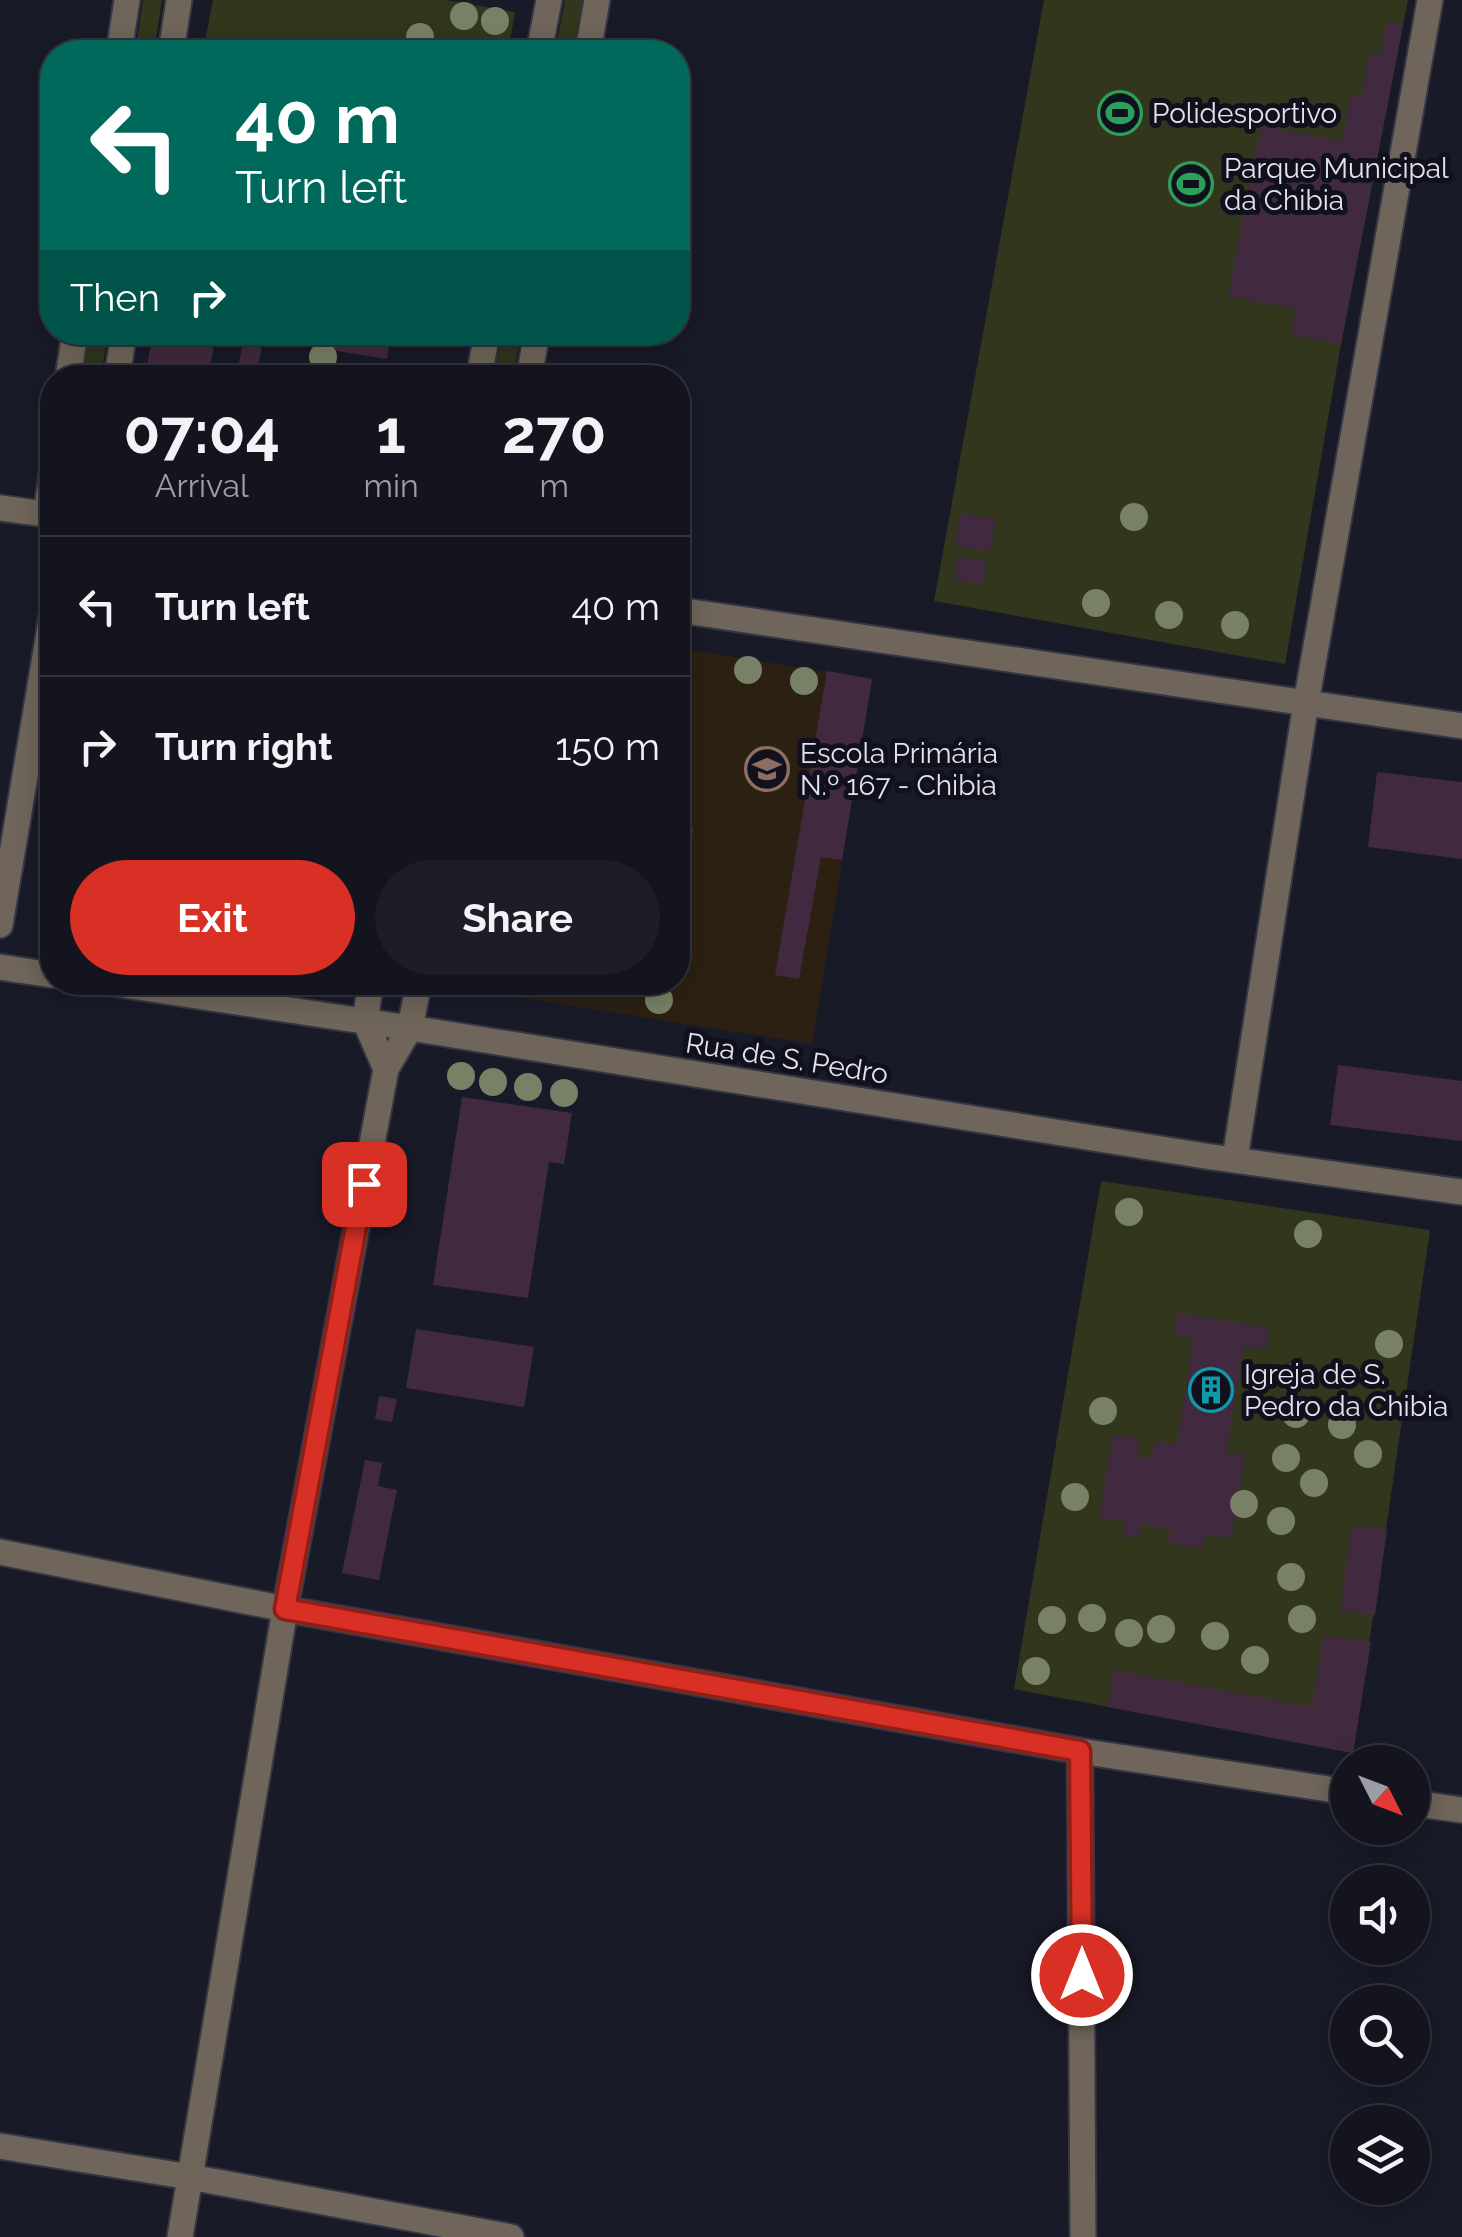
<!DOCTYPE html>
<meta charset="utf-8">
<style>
body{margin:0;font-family:Raleway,sans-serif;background:#1c1d27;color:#f1f3f6;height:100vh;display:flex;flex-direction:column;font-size:38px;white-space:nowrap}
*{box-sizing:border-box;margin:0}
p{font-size:32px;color:#9d9ea4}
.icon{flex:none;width:55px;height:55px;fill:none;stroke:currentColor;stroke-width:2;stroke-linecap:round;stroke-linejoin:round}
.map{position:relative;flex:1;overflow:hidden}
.details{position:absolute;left:40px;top:365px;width:650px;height:630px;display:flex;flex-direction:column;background:#13141e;border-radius:40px;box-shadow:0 5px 25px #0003,0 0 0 2px #32333c}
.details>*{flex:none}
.banner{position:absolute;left:40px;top:40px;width:650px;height:305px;border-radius:40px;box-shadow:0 5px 25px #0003,0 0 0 2px #32333c;background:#00695c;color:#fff;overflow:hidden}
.needle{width:65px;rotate:132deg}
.buttons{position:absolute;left:1330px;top:1745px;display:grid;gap:20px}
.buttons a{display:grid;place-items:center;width:100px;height:100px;border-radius:50%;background:#13141e;box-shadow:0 5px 25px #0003,0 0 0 2px #32333c;font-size:50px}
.pin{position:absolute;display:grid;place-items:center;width:85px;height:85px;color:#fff;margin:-42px;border-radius:20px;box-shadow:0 5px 15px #0006}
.me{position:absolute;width:110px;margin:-55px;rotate:0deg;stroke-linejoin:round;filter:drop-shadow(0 0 8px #0008)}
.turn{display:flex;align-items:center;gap:35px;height:210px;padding:0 30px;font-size:45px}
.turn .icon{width:130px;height:130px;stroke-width:2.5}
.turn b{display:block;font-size:70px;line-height:85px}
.then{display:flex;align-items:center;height:95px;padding:0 30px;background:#0003;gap:20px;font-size:38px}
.eta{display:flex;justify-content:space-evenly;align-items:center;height:170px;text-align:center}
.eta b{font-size:60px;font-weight:700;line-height:70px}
.cta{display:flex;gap:20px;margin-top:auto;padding:20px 30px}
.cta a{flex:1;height:115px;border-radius:60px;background:#d93025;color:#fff;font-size:40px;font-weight:700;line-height:115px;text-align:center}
.cta a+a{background:#1c1d27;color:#f1f3f6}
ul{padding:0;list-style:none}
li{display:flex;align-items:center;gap:30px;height:140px;padding:0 30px;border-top:2px solid #32333c}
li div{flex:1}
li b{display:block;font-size:38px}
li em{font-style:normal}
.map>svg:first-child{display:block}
.education{fill:#2c2013}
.green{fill:#31361c}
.building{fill:#412a3f}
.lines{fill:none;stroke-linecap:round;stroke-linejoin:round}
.minor-casing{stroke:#353644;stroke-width:29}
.minor{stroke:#6f655a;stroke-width:25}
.tree{fill:#788066}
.route-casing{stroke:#8d1f18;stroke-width:25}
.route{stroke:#d93025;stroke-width:18}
.labels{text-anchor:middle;stroke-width:10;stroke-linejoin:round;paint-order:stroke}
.poi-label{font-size:28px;fill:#e2e3ed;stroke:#11111e;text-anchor:start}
.street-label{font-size:28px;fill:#e2e3ed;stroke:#11111e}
</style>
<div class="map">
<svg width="1462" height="2237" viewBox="0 0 1462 2237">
<rect width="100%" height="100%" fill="#191a28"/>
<path class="education" d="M 678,648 L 872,679 L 812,1044 L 452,987 L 452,982 L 678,982 Z"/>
<path class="green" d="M 143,0 L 162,0 L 154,52 L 135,52 Z
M 213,0 L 446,0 L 515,12 L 508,52 L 203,52 Z
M 565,0 L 583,0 L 574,52 L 555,52 Z
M 1044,0 L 1408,0 L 1341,344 L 1285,664 L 934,601 Z
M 89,333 L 108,333 L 101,377 L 82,377 Z
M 502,333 L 521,333 L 513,377 L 494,377 Z
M 1101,1181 L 1430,1230 L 1353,1753 L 1014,1689 Z"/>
<path class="building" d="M 1388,21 L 1403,25 L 1341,344 L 1291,335 L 1296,309 L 1228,296 L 1261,126 L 1342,141 L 1351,95 L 1361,97 L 1370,53 L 1381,55 Z
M 153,332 L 173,332 L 215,340 L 208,378 L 145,378 Z
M 230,332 L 271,332 L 270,341 L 263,340 L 256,378 L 236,378 L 244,337 L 230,334 Z
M 289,332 L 392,332 L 387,359 L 287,343 Z
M 960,513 L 996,519 L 990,551 L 955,546 Z
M 958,557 L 987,562 L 983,584 L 954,579 Z
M 827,671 L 872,679 L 842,860 L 821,857 L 799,979 L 775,975 Z
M 1377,772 L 1462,782 L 1462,859 L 1368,847 Z
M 678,824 L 694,827 L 687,862 L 678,860 Z
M 1338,1065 L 1462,1081 L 1462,1141 L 1330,1125 Z
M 462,1097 L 572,1113 L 564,1164 L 549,1162 L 528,1298 L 433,1285 Z
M 1177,1313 L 1269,1328 L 1266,1350 L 1244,1346 L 1226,1452 L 1245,1454 L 1231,1538 L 1205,1534 L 1202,1549 L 1168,1542 L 1171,1529 L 1141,1524 L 1139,1538 L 1123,1536 L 1126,1522 L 1099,1517 L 1113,1435 L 1140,1439 L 1137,1457 L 1151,1459 L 1154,1441 L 1177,1444 L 1194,1338 L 1173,1334 Z
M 416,1329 L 534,1347 L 524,1407 L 406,1388 Z
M 379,1396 L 397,1399 L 392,1422 L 375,1419 Z
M 365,1460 L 382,1463 L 378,1486 L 397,1490 L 379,1580 L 342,1573 Z
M 1352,1525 L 1387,1530 L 1375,1615 L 1340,1610 Z
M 1324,1635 L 1371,1642 L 1353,1753 L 1107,1707 L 1114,1670 L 1312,1707 Z"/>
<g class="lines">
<g class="minor-casing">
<path id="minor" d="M 119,52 L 127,0
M 171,52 L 179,0
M 539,52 L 549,0
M 588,52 L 597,0
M 68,378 L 75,332
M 117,378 L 124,332
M 479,378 L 487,332
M 529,378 L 537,332
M 0,508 L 52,515
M 46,514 L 52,474
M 678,610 L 1462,726
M 0,925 L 52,615
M 0,967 L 52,975
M 104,982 L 410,1028 L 1205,1156 L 1462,1192
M 371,982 L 365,1021 L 386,1069
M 1235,1159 L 1306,703 L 1430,0
M 0,1552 L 285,1609 L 1080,1751
M 1412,1803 L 1462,1810
M 0,2146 L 190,2177 L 511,2237
M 180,2237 L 285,1609 L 386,1069 L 410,1028 L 419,982
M 1083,2237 L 1080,1751 L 1348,1792"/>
</g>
<use href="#minor" class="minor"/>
</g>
<g class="tree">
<circle cx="464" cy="16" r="14"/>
<circle cx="495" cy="21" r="14"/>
<circle cx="420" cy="37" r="14"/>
<circle cx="323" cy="357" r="14"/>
<circle cx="1134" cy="517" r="14"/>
<circle cx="1096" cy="603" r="14"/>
<circle cx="1169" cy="615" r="14"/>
<circle cx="1235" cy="625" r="14"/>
<circle cx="748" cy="670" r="14"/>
<circle cx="804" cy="681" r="14"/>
<circle cx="659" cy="1000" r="14"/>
<circle cx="461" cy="1076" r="14"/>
<circle cx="493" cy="1082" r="14"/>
<circle cx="528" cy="1087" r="14"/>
<circle cx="564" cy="1093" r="14"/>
<circle cx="1129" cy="1212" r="14"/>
<circle cx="1308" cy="1234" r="14"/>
<circle cx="1389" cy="1344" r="14"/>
<circle cx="1293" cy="1378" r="14"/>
<circle cx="1103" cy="1411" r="14"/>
<circle cx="1296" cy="1414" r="14"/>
<circle cx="1342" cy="1425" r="14"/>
<circle cx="1368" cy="1454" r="14"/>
<circle cx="1286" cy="1458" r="14"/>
<circle cx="1314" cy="1483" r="14"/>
<circle cx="1075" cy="1497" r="14"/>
<circle cx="1244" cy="1504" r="14"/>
<circle cx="1281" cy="1521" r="14"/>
<circle cx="1291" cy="1577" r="14"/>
<circle cx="1092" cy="1618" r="14"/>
<circle cx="1302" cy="1619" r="14"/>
<circle cx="1052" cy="1620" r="14"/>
<circle cx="1161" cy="1629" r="14"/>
<circle cx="1129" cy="1633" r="14"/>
<circle cx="1215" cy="1636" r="14"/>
<circle cx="1255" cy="1660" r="14"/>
<circle cx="1036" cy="1671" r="14"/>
</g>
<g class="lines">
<g class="route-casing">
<path id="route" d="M 364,1184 L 285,1609 L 1080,1751 L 1082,1975"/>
</g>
<use href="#route" class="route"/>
</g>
<defs>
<g id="stadium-ring" transform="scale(2.25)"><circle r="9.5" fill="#11111e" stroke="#2e9e5b" stroke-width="1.5"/><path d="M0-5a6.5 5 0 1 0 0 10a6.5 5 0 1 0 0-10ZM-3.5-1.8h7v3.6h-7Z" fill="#2e9e5b"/></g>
<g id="school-ring" transform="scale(2.25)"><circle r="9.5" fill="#11111e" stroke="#8d6e63" stroke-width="1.5"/><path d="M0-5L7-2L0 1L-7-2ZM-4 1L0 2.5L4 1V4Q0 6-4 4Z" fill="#8d6e63"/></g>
<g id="building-ring" transform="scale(2.25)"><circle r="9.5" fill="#11111e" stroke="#0f9aa8" stroke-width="1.5"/><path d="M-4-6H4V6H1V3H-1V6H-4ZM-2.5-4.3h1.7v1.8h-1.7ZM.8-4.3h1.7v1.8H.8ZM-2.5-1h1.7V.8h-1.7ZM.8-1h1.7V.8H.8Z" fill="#0f9aa8"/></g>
</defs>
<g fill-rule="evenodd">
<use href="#stadium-ring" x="1120" y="113"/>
<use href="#stadium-ring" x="1191" y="184"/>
<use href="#school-ring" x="767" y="769"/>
<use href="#building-ring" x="1211" y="1390"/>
</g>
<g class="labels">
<g class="poi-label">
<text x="1152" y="123">Polidesportivo</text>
<text x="1224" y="178">Parque Municipal<tspan x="1224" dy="32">da Chibia</tspan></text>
<text x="800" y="763">Escola Primária<tspan x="800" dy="32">N.º 167 - Chibia</tspan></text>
<text x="1244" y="1384">Igreja de S.<tspan x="1244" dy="32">Pedro da Chibia</tspan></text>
</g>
<g class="street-label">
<text transform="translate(787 1058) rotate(9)" y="10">Rua de S. Pedro</text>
</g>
</g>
</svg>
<div class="buttons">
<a><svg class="needle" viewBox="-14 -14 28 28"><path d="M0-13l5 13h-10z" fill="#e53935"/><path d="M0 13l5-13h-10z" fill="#9d9ea4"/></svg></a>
<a><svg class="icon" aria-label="sound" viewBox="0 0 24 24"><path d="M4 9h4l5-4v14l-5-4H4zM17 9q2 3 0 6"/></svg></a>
<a><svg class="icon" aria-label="search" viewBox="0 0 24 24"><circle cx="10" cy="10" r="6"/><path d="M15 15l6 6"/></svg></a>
<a><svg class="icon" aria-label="layers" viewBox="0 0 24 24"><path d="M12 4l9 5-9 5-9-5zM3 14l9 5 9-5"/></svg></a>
</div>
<div class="pin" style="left:364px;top:1184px;background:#d93025"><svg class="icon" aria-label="arrive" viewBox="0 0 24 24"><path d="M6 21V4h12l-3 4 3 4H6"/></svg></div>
<svg class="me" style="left:1082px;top:1975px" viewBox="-20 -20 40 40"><circle r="17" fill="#d93025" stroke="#fff" stroke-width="3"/><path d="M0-11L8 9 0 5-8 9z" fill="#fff"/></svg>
<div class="banner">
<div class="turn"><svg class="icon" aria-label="left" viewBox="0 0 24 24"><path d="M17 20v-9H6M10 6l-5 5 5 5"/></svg><div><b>40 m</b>Turn left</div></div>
<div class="then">Then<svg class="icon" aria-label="right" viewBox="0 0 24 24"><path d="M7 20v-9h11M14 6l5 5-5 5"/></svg></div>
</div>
<section class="details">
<div class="eta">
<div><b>07:04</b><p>Arrival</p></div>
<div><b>1</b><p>min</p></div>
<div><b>270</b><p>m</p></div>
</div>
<ul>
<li><svg class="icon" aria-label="left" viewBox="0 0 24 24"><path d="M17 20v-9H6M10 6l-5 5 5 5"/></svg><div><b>Turn left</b></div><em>40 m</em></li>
<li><svg class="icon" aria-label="right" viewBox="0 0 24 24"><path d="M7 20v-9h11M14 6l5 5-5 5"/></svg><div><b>Turn right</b></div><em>150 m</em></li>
</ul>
<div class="cta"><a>Exit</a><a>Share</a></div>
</section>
</div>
